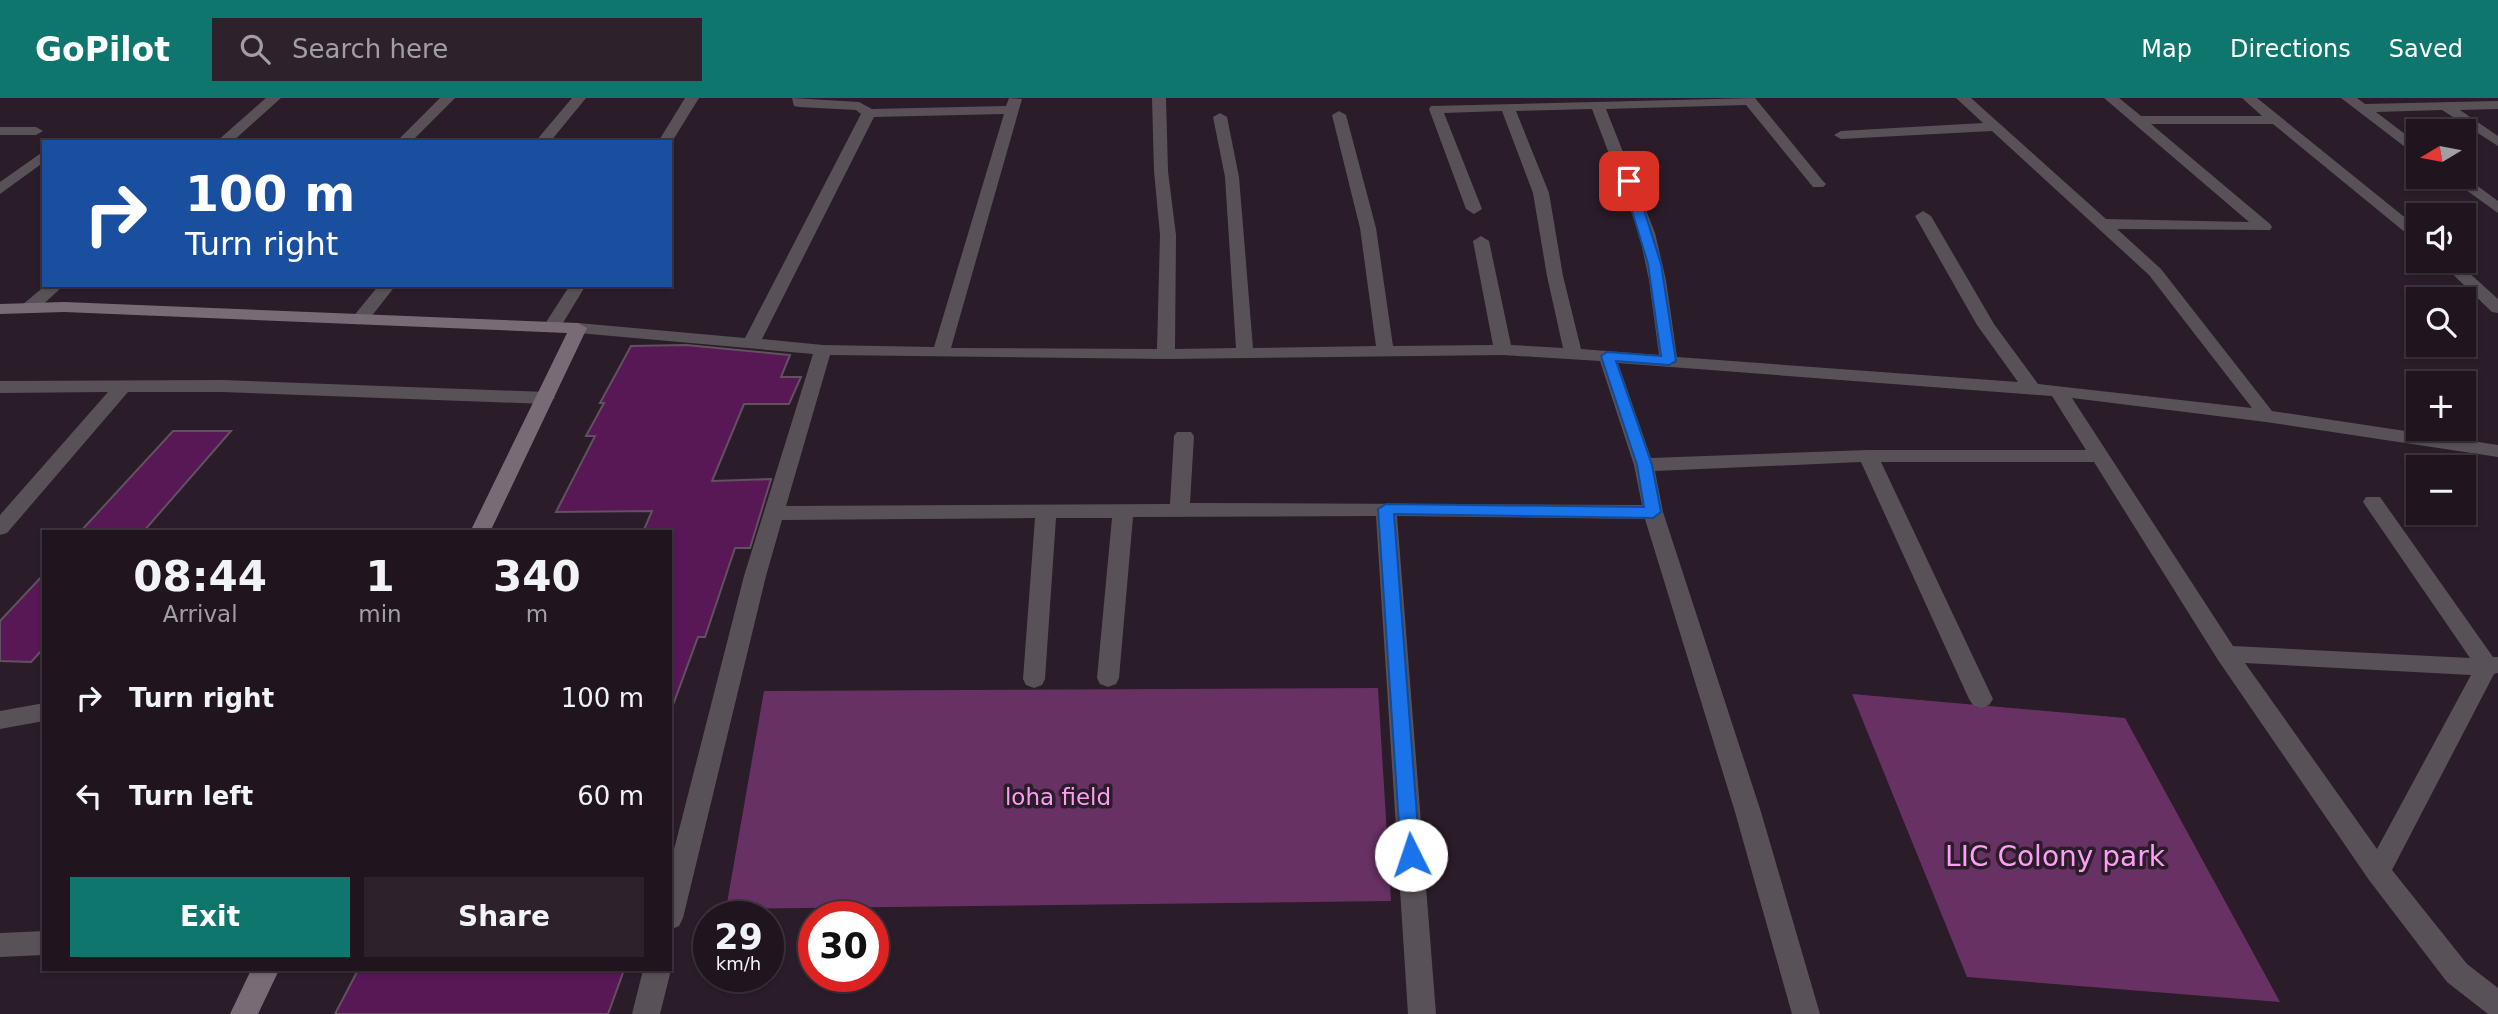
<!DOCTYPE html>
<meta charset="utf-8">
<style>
body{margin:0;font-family:"DejaVu Sans",sans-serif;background:#2d222c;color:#f1f3f6;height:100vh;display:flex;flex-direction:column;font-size:26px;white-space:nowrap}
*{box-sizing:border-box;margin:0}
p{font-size:23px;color:#a29fa4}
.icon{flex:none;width:38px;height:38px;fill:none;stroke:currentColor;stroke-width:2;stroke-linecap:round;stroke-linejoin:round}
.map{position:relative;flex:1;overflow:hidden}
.sheet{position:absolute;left:42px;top:432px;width:630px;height:441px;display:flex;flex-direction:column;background:#20151f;border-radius:0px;box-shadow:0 2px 5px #0004,0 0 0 2px #3d343d}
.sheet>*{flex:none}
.banner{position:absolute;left:42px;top:42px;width:630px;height:147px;border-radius:0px;box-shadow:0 2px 5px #0004,0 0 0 2px #3d343d;background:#1a4fa0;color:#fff;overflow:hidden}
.needle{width:46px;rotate:260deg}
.fabs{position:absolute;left:2406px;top:21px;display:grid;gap:14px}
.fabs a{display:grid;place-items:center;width:70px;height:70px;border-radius:0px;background:#20151f;box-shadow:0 2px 5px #0004,0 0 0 2px #3d343d;font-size:35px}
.speed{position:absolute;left:693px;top:803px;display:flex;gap:14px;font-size:35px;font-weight:700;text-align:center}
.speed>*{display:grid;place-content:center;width:91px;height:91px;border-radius:50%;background:#20151f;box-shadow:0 2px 5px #0004,0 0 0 2px #3d343d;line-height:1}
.speed small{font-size:18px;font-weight:400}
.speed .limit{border:10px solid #d22;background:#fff;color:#111}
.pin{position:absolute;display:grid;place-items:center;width:60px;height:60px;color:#fff;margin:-30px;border-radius:14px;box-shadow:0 4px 10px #0006}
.me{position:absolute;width:77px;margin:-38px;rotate:356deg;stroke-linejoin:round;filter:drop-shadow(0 0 5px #0008)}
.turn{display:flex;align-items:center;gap:24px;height:147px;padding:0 28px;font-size:32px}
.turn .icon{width:91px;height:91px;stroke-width:2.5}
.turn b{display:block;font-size:49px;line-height:60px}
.eta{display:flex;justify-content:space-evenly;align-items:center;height:119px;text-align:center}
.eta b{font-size:42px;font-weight:600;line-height:49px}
.action{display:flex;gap:14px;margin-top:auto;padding:14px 28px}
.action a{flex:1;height:80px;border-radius:0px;background:#0f766e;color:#fff;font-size:28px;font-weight:600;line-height:80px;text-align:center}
.action a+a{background:#2d222c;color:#f1f3f6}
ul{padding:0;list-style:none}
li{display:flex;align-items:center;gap:21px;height:98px;padding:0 28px}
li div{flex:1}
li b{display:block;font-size:26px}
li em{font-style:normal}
header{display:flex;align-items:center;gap:42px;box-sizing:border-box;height:98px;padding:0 35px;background:#0f766e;color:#fff}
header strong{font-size:33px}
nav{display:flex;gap:38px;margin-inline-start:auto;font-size:24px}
.search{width:490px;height:63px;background:#2d222c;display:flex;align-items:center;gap:18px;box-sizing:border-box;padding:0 24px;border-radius:0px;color:#a29fa4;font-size:26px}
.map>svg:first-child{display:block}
.green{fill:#673164}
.building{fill:#581855;stroke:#625160;stroke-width:2}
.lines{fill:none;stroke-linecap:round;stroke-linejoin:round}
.street{fill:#595158;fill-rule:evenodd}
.secondary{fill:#786b76;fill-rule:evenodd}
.route{fill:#1a73e8;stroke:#114b97;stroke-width:2}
.labels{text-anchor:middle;stroke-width:7;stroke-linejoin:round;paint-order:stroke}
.park-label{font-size:23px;fill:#fc9ff4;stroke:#2b1c29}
.near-park-label{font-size:28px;fill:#fc9ff4;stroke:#2b1c29}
</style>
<header>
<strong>GoPilot</strong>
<div class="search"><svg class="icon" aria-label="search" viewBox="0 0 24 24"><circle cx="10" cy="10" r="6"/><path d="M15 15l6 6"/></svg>Search here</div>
<nav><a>Map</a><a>Directions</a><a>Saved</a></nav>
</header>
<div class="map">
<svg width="2498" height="916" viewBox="0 0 2498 916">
<rect width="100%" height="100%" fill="#2b1c29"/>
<path class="green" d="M 1378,590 L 1391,803 L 726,811 L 764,593 Z
M 1852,596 L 2125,620 L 2280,904 L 1967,879 Z"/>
<path class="building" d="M 686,247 L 790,257 L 781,279 L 801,279 L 789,306 L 744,306 L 712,383 L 771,381 L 750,450 L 735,450 L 705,539 L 698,539 L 673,607 L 670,606 L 670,434 L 643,434 L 652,413 L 556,414 L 595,338 L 586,338 L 604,305 L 600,305 L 631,248 Z
M 173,333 L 231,333 L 143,434 L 80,434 Z
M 44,476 L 44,550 L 31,564 L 0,563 L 0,523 Z
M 358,872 L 624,872 L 608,916 L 335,916 Z"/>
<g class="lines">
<path class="street" d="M 266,0 L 281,0 L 232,44 L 216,44 Z
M 440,0 L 455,0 L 411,44 L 396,44 Z
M 572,0 L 586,0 L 550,44 L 535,44 Z
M 685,0 L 699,0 L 670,47 L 670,44 L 658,44 Z
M 792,0 L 859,4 L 872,11 L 1006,8 L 1009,0 L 1022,1 L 951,250 L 1157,251 L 1160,137 L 1154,73 L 1152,0 L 1166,0 L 1168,73 L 1176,137 L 1175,251 L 1236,250 L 1225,79 L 1213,19 L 1220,15 L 1227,19 L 1239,79 L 1253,250 L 1376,248 L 1360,130 L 1332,17 L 1339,13 L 1346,17 L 1376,130 L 1393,248 L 1493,247 L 1473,143 L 1481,138 L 1489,143 L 1511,247 L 1563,250 L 1547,178 L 1533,95 L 1502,13 L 1444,15 L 1482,111 L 1474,116 L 1466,111 L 1429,11 L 1431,8 L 1755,0 L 1823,83 L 1826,86 L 1823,89 L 1813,89 L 1746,7 L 1606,11 L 1655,135 L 1666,182 L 1677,259 L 2018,284 L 1977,227 L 1915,118 L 1923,113 L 1931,118 L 1994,226 L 2038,286 L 2252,310 L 2149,177 L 1992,33 L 1841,41 L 1834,37 L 1841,33 L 1983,25 L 1956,0 L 1971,0 L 2106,121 L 2249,124 L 2104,0 L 2119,0 L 2141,18 L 2262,18 L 2242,0 L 2257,0 L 2418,130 L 2418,142 L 2412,140 L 2273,26 L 2151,26 L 2270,126 L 2272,129 L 2270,132 L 2117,131 L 2161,171 L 2272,313 L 2498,347 L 2498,359 L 2266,324 L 2072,300 L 2233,548 L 2470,560 L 2363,404 L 2366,399 L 2380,399 L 2493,559 L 2498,559 L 2498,575 L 2494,576 L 2392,772 L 2467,866 L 2498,890 L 2498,916 L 2488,916 L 2447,884 L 2369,782 L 2218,562 L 2094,364 L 1881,364 L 1993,601 L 1989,607 L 1981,610 L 1973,607 L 1969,601 L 1861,364 L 1655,373 L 1663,414 L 1761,714 L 1820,916 L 1792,916 L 1735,714 L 1645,421 L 1397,418 L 1436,916 L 1408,916 L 1376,418 L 1133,419 L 1119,580 L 1116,586 L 1108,589 L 1100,586 L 1097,580 L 1112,420 L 1056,420 L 1045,581 L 1042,587 L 1034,590 L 1026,587 L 1023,581 L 1035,420 L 782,422 L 766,478 L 683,820 L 679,828 L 670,832 L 670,767 L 744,478 L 813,256 L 578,235 L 569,230 L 578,225 L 745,240 L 861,16 L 856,12 L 799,9 L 794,8 ZM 1592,11 L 1639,135 L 1649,182 L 1659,257 L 1581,251 L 1563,178 L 1549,95 L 1516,13 ZM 1004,16 L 934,249 L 823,247 L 762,241 L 874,19 ZM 830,257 L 1166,261 L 1503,257 L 1600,263 L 1634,367 L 1642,407 L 1190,405 L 1194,338 L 1191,334 L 1177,334 L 1174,338 L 1170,406 L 786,408 ZM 1618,265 L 2052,298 L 2086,352 L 1868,352 L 1651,360 ZM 2245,565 L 2471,577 L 2377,751 Z
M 2341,0 L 2357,0 L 2365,6 L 2498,3 L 2498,11 L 2460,12 L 2498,38 L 2498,48 L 2442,12 L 2376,14 L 2418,46 L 2418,56 L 2413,55 Z
M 0,29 L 36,29 L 43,33 L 36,37 L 0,37 Z
M 44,53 L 44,64 L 0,96 L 0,84 Z
M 2464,78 L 2498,103 L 2498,115 L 2448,79 Z
M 2439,163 L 2456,163 L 2498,201 L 2498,215 L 2492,214 Z
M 46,187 L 64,187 L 34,215 L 22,215 L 19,211 L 22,207 Z
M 379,187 L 396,187 L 367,224 L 355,224 L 352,220 Z
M 570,187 L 586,187 L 558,233 L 546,233 L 543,229 Z
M 222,282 L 546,294 L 555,300 L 546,306 L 222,294 L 128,294 L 7,435 L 0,437 L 0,417 L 108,294 L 0,295 L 0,283 Z
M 44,605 L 44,623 L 0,631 L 0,613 Z
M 44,833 L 44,857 L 0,859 L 0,835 Z
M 670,871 L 671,872 L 660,916 L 632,916 L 643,872 Z"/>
<path class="secondary" d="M 64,204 L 578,225 L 587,230 L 490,434 L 470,434 L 567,235 L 64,214 L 0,216 L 0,206 Z
M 251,872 L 279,872 L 258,916 L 230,916 Z"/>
</g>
<path class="route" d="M 1629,80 L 1635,83 L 1661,166 L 1676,263 L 1669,267 L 1616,263 L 1652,367 L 1661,414 L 1653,420 L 1394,416 L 1420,757 L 1418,762 L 1411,765 L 1404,762 L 1401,757 L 1378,411 L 1386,406 L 1644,409 L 1637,367 L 1601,258 L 1607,254 L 1661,258 L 1648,166 L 1623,83 Z"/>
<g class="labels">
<g class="park-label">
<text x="1058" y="707">loha field</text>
</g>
<g class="near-park-label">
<text x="2055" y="768">LIC Colony park</text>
</g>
</g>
</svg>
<div class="fabs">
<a><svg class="needle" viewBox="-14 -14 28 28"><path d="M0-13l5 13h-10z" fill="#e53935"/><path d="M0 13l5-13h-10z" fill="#a29fa4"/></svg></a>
<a><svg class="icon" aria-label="sound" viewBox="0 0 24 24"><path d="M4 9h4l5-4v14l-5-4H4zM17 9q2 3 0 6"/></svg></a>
<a><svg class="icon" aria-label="search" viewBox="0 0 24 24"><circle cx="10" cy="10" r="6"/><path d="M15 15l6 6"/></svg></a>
<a>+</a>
<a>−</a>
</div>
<div class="speed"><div>29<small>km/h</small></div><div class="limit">30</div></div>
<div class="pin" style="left:1629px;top:83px;background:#d93025"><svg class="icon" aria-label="arrive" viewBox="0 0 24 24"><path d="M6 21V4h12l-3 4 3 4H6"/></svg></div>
<svg class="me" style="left:1411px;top:757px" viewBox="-20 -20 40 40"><circle r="19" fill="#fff"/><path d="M0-13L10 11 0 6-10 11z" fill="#1a73e8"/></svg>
<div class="banner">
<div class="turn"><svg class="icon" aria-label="right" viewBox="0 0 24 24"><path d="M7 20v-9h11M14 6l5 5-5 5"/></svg><div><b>100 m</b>Turn right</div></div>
</div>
<section class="sheet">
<div class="eta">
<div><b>08:44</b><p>Arrival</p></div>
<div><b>1</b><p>min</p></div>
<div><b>340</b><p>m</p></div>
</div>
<ul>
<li><svg class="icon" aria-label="right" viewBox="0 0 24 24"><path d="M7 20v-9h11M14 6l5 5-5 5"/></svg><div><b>Turn right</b></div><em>100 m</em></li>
<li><svg class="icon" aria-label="left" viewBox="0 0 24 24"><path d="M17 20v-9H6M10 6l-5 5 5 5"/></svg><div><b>Turn left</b></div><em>60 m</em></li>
</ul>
<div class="action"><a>Exit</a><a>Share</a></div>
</section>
</div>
